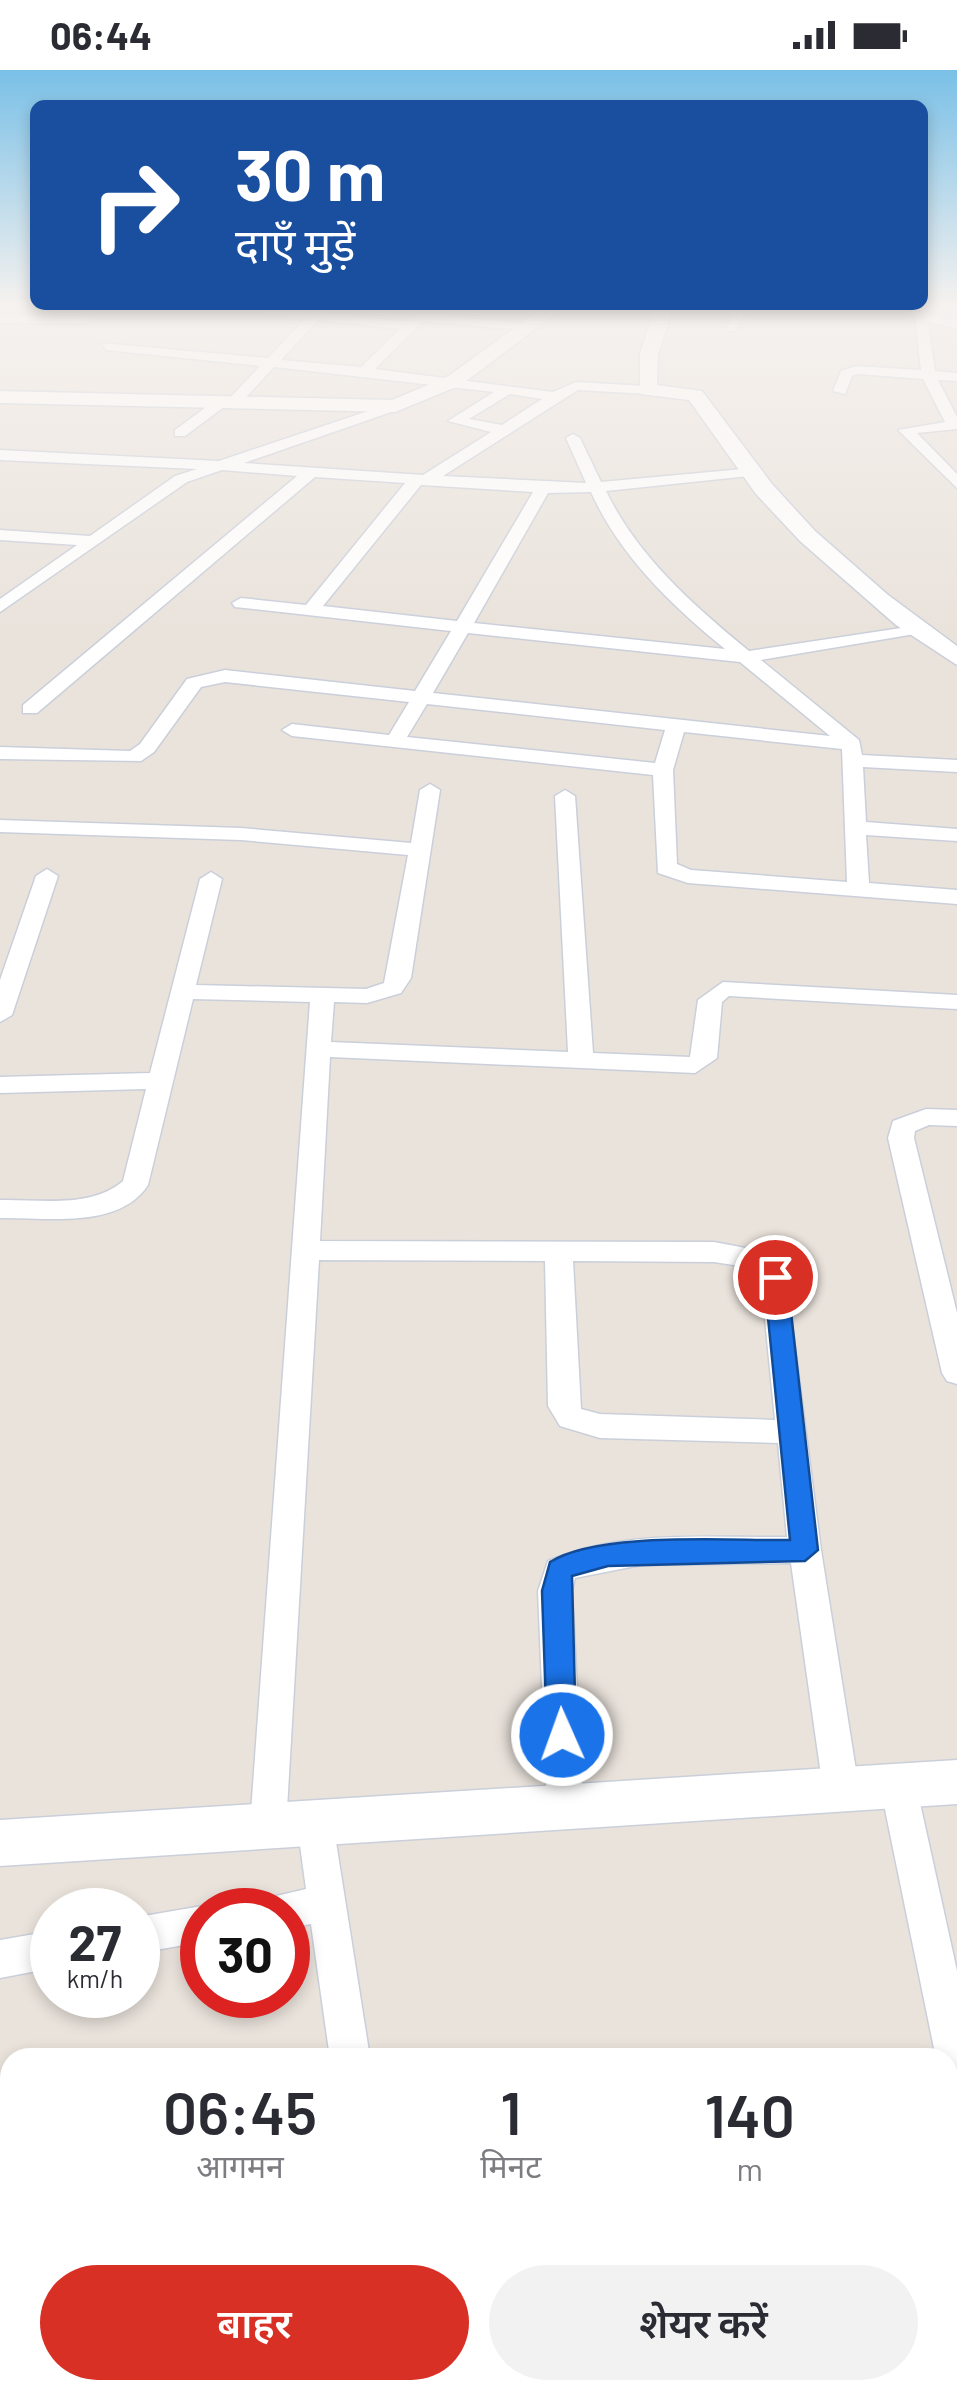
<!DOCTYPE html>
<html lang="hi">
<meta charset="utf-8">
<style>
body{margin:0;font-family:Barlow,"Noto Sans Devanagari",sans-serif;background:#f2f2f3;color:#2b2b33;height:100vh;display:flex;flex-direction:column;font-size:38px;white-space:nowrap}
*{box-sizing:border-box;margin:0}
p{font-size:32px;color:#7c7c81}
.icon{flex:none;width:55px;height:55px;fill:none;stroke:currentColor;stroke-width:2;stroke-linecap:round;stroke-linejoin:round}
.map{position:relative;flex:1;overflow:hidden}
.drawer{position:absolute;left:0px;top:1978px;width:958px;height:352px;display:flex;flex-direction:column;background:#fff;border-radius:30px 30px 0 0;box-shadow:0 5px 15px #0003}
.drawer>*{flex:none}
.banner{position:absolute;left:30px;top:30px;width:898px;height:210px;border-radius:15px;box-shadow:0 5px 15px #0003;background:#1a4fa0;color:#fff;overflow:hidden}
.speed{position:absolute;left:30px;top:1818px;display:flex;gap:20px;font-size:50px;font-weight:700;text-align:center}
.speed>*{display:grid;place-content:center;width:130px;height:130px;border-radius:50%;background:#fff;box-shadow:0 5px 15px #0003;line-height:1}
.speed small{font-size:25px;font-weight:400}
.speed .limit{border:15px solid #d22;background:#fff;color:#111}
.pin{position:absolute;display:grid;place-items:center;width:85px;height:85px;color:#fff;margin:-42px;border:5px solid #fff;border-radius:50%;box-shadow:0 2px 10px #0007}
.me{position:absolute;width:110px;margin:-55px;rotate:358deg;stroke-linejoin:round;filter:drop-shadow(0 0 8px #0008)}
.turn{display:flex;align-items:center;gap:35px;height:210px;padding:0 40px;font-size:45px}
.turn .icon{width:130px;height:130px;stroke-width:2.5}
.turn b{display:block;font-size:70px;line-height:85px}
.eta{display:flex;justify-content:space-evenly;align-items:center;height:170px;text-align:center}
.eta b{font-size:60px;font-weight:600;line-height:70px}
.cta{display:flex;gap:20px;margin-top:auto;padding:20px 40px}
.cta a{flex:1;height:115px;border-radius:60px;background:#d93025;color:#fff;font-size:40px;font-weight:600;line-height:115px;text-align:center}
.cta a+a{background:#f2f2f3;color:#2b2b33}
.status{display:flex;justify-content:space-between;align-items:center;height:70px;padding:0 50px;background:#fff;direction:ltr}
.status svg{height:28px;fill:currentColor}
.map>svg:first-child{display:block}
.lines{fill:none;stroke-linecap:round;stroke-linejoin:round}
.street-casing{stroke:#cacfda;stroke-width:3}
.secondary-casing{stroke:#cacfda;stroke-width:3}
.street{fill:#fff;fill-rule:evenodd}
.secondary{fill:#fff;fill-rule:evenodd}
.route{fill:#1a73e8;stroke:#114b97;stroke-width:2.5}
</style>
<div class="status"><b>06:44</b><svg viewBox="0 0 49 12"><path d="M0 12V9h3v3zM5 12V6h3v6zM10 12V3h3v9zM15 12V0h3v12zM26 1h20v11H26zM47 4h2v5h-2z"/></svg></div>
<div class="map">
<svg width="957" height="2329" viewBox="0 0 957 2329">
<rect width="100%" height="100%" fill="#eae3dc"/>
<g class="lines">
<g class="street-casing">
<path id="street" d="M 207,235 L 312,242 L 318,235 L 330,235 L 325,243 L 408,252 L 420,243 L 527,254 L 532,261 L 423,251 L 375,299 L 553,322 L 576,312 L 647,316 L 654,320 L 647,324 L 578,320 L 443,406 L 586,413 L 566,368 L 573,364 L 580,368 L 601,412 L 754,398 L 754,404 L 749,406 L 606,421 C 637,486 694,536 749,581 L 921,555 L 924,559 L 915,564 L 761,590 L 859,670 L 862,685 L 957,690 L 957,702 L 863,697 L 866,752 L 957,759 L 957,771 L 866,765 L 869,813 L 957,820 L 957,834 L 688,813 L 658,803 L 653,705 L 292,666 L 282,660 L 292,654 L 389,665 L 409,632 L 225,612 L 201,617 L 154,682 L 141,691 L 0,689 L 0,677 L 130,681 L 140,674 L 187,609 L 225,600 L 415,621 L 451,561 L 235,537 L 232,533 L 241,528 L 306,535 L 405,413 L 315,407 L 37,643 L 23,643 L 23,635 L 297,406 L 222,400 L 187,412 L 0,542 L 0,529 L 77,475 L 0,470 L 0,460 L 90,466 L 175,406 L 197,399 L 0,390 L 0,380 L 219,391 L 395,332 L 402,336 L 400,339 L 244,393 L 423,405 L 491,362 L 448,351 L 494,322 L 274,297 L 239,335 L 228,334 L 185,366 L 175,366 L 175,360 L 217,329 L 228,330 L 260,296 L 106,280 L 101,273 L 268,288 L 305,249 ZM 318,250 L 400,259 L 361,297 L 281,290 ZM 510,324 L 542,329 L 502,355 L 469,349 ZM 421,415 L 533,422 L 457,551 L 323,536 ZM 591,422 C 619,485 672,536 725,579 L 474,553 L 548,423 ZM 468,563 L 740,592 L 830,666 L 433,623 ZM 427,634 L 665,660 L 655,693 L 407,667 ZM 684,662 L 842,679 L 847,812 L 691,800 L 677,794 L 673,700 Z
M 736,235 L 749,235 L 736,261 L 726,261 Z
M 915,235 L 926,243 L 957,251 L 957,259 L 928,252 L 935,301 L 957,303 L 957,311 L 938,310 L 957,347 L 957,359 L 917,363 L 957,404 L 957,418 L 898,360 L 945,352 L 923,309 L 858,304 L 852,306 L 845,324 L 833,321 L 841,301 L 856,296 L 921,300 L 915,247 L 902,236 Z
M 0,245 L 85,246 L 92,250 L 85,254 L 0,253 Z
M 430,714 L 440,720 L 411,908 L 401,923 L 367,933 L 334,932 L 331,972 L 568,982 L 555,726 L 565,720 L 575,726 L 593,983 L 690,987 L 698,930 L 723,912 L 957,925 L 957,939 L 729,926 L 722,932 L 717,988 L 695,1003 L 330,987 L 320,1171 L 714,1172 L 772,1183 L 785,1200 L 821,1480 L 859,1719 L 854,1731 L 841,1735 L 828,1731 L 823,1719 L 791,1493 L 641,1495 L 575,1508 L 572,1521 L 583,1737 L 578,1749 L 565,1754 L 552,1749 L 547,1737 L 538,1521 L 548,1491 C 624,1459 707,1468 787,1467 L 778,1373 L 600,1368 L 560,1356 L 548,1336 L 545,1191 L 319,1190 L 286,1756 L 281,1768 L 268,1773 L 255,1768 L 250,1756 L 310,932 L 193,929 L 148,1115 C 119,1160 45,1147 0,1148 L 0,1130 C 39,1129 91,1139 123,1111 L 146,1019 L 0,1023 L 0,1007 L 150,1003 L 200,809 L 211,802 L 222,809 L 196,915 L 366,919 L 384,913 L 408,785 L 241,770 L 0,762 L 0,750 L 241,758 L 411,773 L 420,720 ZM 573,1191 L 714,1192 L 753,1198 L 761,1209 L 775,1350 L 600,1344 L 581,1339 Z
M 47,799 L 58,806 L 12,945 L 0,952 L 0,910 L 36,806 Z
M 926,1039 L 957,1040 L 957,1056 L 929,1055 L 915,1061 L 914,1068 L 957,1243 L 957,1314 L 947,1311 L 942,1303 L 888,1068 L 893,1051 Z
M 898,1699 L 911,1704 L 916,1715 L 957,1901 L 957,2013 L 948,2009 L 948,1988 L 936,1988 L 880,1715 L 885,1704 Z
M 315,1736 L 328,1741 L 333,1753 L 370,1988 L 330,1988 L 311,1854 L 288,1858 L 288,1840 L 266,1840 L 272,1827 L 306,1819 L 297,1753 L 302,1741 Z
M 202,1836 L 213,1840 L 202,1840 L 202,1872 L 138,1883 L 138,1847 Z
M 52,1861 L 52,1898 L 0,1908 L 0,1870 Z
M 957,2079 L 957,2121 L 948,2123 L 948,2081 Z
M 10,2259 L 10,2305 L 0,2307 L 0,2261 Z"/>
</g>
<g class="secondary-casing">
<path id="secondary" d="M 546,235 L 567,235 L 461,315 L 395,342 L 0,333 L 0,321 L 392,330 L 447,307 Z
M 656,235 L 674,235 L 658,284 L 657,315 L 702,321 L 772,414 L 815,461 L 888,525 L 957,576 L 957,595 L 896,555 L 800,471 L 756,424 L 689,330 L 640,324 L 640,284 Z
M 957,1690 L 957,1734 L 0,1796 L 0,1750 Z"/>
</g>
<use href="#street" class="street"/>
<use href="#secondary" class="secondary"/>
</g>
<linearGradient id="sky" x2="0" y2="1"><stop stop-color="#7ac0e7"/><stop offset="0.42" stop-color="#f6f2ef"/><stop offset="1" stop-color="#f6f2ef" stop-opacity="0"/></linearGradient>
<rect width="957" height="561" fill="url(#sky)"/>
<path class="route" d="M 775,1199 L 787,1207 L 818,1480 L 805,1491 L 608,1496 L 572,1506 L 576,1665 L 572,1674 L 562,1678 L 551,1674 L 547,1665 L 542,1521 L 550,1492 C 599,1461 729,1471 790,1470 L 764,1207 Z"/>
</svg>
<div class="speed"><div>27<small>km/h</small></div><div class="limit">30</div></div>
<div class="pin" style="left:775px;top:1207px;background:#d93025"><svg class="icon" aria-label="arrive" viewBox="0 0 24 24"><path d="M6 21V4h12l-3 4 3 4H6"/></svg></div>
<svg class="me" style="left:562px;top:1665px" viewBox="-20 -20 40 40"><circle r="17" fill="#1a73e8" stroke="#fff" stroke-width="3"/><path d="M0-11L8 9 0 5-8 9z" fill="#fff"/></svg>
<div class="banner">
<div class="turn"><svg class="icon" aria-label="right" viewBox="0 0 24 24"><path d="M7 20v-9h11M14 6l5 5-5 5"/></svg><div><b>30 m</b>दाएँ मुड़ें</div></div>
</div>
<section class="drawer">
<div class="eta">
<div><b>06:45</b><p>आगमन</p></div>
<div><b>1</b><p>मिनट</p></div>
<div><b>140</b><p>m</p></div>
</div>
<div class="cta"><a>बाहर</a><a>शेयर करें</a></div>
</section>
</div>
